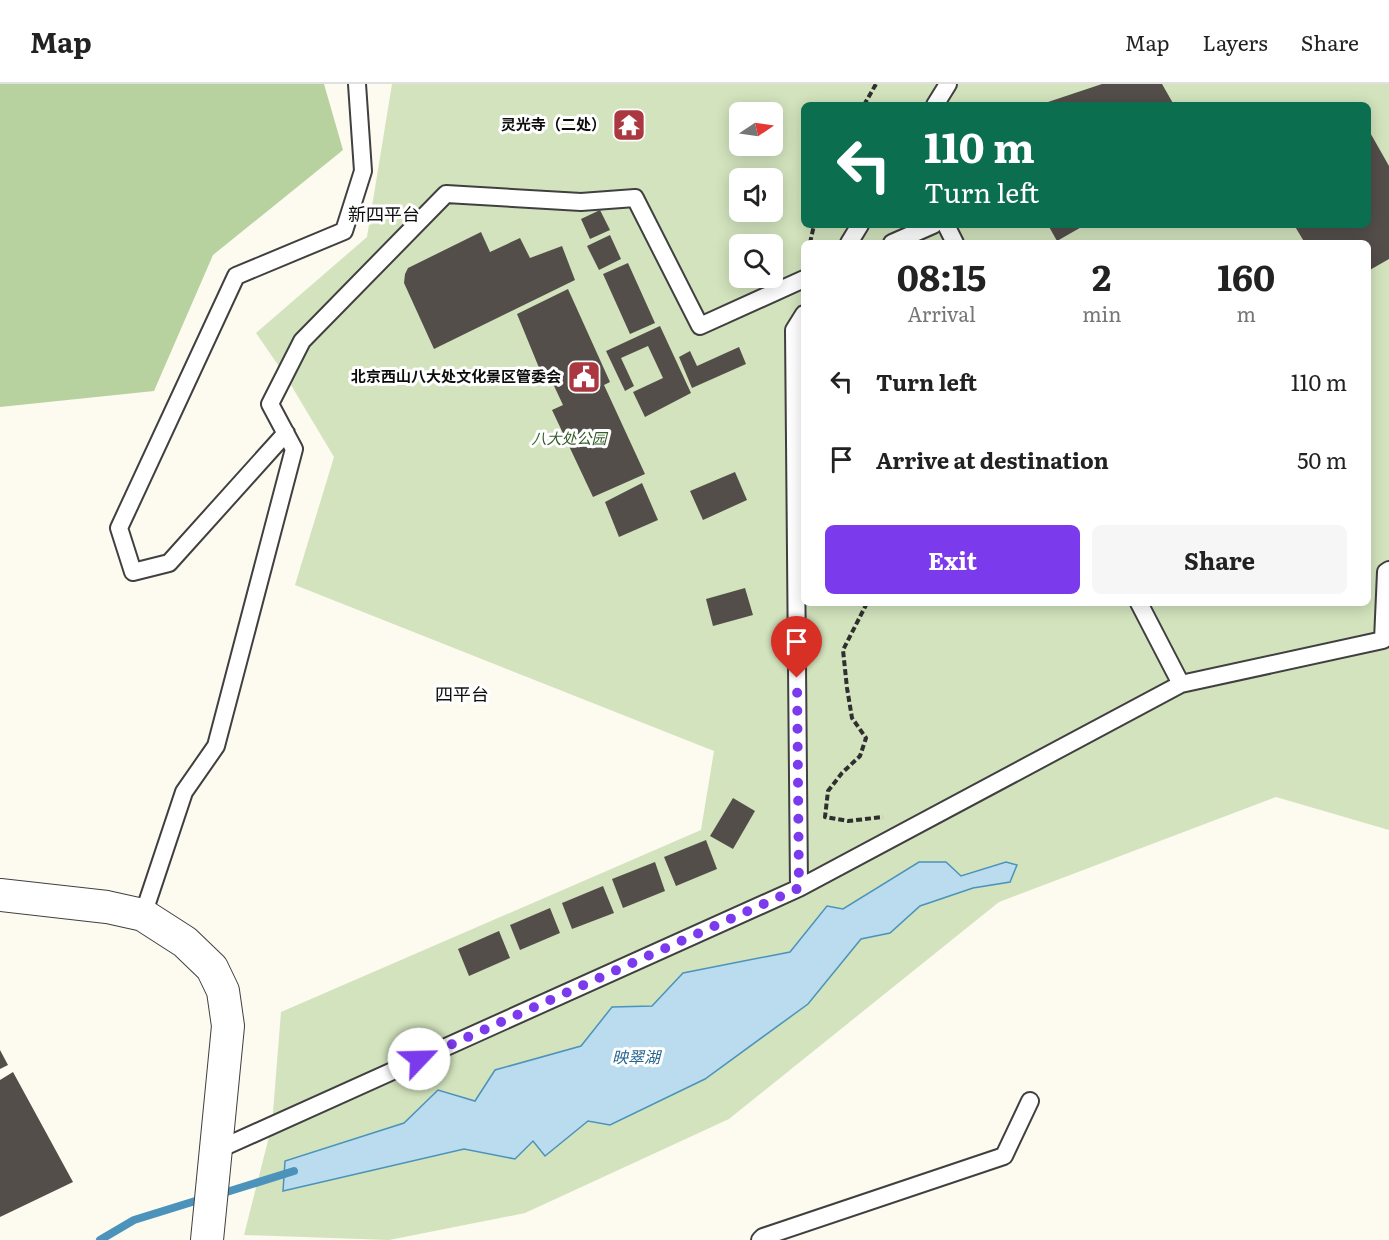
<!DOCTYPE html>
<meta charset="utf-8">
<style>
body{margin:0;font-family:Literata,"Noto Sans SC",serif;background:#f6f6f6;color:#222;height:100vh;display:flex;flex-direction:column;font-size:22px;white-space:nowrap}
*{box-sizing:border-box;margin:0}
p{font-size:20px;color:#767676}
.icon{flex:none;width:33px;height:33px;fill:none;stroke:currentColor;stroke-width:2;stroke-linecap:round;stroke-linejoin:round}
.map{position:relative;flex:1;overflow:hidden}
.panel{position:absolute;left:801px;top:156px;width:570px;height:366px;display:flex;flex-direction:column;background:#fff;border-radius:9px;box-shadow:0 3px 15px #0003}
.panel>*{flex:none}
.hud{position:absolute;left:801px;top:18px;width:570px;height:126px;border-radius:9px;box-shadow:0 3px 15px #0003;background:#0b6e4f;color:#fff;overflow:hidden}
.needle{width:39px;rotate:77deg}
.fabs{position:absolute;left:729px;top:18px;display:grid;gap:12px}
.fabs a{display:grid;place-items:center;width:54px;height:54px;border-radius:9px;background:#fff;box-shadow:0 3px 15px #0003;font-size:30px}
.pin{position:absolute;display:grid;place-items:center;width:51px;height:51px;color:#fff;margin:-62px -26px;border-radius:50% 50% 50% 0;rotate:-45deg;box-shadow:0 0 6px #0007}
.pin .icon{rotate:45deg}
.me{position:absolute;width:66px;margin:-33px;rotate:66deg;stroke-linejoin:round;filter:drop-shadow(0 0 4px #0008)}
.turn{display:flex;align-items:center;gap:21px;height:126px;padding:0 24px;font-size:27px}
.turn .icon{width:78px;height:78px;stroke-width:2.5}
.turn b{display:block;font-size:42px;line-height:51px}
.eta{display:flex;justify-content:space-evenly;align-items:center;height:102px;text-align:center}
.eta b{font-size:36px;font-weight:700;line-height:42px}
.action{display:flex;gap:12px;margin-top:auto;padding:12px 24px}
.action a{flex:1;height:69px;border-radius:9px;background:#7c3aed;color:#fff;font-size:24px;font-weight:700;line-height:69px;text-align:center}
.action a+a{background:#f6f6f6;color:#222}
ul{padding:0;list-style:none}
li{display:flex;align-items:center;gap:18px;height:78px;padding:0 24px}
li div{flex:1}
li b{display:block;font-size:22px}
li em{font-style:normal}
header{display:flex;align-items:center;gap:36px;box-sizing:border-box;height:84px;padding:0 30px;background:#fff;border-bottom:2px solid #e0e0e0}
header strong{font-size:28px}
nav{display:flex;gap:33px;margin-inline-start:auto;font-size:21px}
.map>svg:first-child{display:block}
.green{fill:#d2e3bd;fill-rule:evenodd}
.forest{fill:#b7d29f}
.water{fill:#badcee;stroke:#4b93bb;stroke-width:1.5}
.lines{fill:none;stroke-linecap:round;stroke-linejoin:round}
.stream{stroke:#4b93bb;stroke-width:8}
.building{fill:#544e4b}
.lane-casing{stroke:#404040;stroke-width:20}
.street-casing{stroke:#404040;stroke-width:34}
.path{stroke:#2f2f2f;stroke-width:4;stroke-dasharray:6 3;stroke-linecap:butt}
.lane{stroke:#fff;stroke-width:16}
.street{stroke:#fff;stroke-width:32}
.route{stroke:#7c3aed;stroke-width:10;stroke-dasharray:0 18}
.labels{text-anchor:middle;stroke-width:6;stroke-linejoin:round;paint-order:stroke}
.poi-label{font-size:15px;font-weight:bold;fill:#0d0d0d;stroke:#fff;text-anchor:end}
.park-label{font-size:15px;font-style:italic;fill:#335c26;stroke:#fff}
.water-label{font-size:16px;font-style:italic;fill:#27658e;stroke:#fff}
.quarter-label{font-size:18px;fill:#0d0d0d;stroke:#fff}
</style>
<header>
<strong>Map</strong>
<nav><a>Map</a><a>Layers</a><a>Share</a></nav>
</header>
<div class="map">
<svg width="1389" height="1156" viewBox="0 0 1389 1156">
<rect width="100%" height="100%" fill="#fdfaef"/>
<path class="green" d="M 392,0 L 1389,0 L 1389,746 L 1276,713 L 999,818 L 729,1035 L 525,1129 L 389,1156 L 244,1151 L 272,1041 L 281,928 L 701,746 L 714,667 L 295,501 L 334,373 L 285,291 L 256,249 L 367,153 ZM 804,21 L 1368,21 L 1368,141 L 804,141 ZM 740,28 L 772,28 L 772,62 L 740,62 ZM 740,94 L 772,94 L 772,128 L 740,128 ZM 804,159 L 1368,159 L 1368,519 L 804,519 ZM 740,160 L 772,160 L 772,194 L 740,194 Z"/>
<path class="forest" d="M 0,0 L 324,0 L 343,66 L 213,171 L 154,307 L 0,323 Z"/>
<path class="water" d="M 919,778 L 946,778 L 961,792 L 1006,778 L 1017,781 L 1010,798 L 973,804 L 920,822 L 890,849 L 861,855 L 808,920 L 705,995 L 610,1041 L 588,1037 L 545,1072 L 533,1057 L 515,1075 L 464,1065 L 283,1107 L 285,1077 L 404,1039 L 438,1006 L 475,1017 L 495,986 L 581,962 L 612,923 L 652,922 L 683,889 L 790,868 L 827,822 L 843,825 Z"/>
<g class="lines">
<path class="stream" d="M 217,1111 L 294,1087
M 100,1156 L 134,1136 L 205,1114"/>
</g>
<path class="building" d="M 1102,0 L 1162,0 L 1174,21 L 1039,21 Z
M 1368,45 L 1389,82 L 1389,175 L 1368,187 L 1368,159 L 1305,159 L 1294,141 L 1368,141 Z
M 600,126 L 610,146 L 590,155 L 581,135 Z
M 1048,141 L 1085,141 L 1057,157 Z
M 481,148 L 490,168 L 520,154 L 530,174 L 562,162 L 575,196 L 434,265 L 404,199 L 405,190 L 408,184 Z
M 610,151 L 621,175 L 599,186 L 587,162 Z
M 628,179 L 655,239 L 630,250 L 603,190 Z
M 568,205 L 610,298 L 604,301 L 645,390 L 593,413 L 552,326 L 563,321 L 548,289 L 542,291 L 517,230 Z
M 660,242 L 691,309 L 645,333 L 633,308 L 663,294 L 648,262 L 621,274 L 634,302 L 625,307 L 606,267 Z
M 739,263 L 746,280 L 692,304 L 679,273 L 690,267 L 697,282 Z
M 735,388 L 747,416 L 703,436 L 690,407 Z
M 642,399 L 658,436 L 619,453 L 605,418 Z
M 745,504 L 753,531 L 713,542 L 706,515 Z
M 733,714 L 755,727 L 733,765 L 710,752 Z
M 706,756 L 717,785 L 676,802 L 664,773 Z
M 655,778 L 665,807 L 623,824 L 612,795 Z
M 603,802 L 614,829 L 572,845 L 562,819 Z
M 550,824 L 560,849 L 520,866 L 510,841 Z
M 499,847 L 510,874 L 469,892 L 458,865 Z
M 0,966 L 8,981 L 0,985 Z
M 13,988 L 73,1098 L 0,1133 L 0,996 Z"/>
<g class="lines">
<g class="lane-casing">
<path id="lane" d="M 935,21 L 948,0
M 946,141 L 955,159
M 849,159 L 860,141
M 892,159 L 933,141
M 286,349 L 169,479 L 133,488 L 119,444 L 236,192 L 344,147 L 363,87 L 357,0
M 1139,519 L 1181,600
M 799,804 L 794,246 L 804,230
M 143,831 L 184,708 L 216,662 L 294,365 L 270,320 L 302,257 L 446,110 L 581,118 L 635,114 L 700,242 L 804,195
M 215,1067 L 799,804 L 1181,600 L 1383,556 L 1386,488 L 1389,486
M 760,1156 L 763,1153 L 1004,1072 L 1030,1017"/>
</g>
<g class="street-casing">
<path id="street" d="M 0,811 L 107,823 L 143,831 L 185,858 L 212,884 L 223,907 L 228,942 L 207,1156"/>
</g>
<path class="path" d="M 864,21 L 876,0
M 810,159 L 814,141
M 867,519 L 843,566 L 847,604 L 852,634 L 866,654 L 860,672 L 842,689 L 828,707 L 825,733 L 848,737 L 883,733"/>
<use href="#lane" class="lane"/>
<use href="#street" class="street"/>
</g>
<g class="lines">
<path class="route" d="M 419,975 L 799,804 L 797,594"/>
</g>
<defs>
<g id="temple-square" transform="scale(1.725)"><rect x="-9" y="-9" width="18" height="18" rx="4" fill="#ab3841" stroke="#fff"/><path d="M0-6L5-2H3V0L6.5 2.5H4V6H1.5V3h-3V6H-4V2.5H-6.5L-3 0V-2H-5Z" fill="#fff"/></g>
<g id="civic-square" transform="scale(1.725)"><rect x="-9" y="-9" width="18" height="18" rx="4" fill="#ab3841" stroke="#fff"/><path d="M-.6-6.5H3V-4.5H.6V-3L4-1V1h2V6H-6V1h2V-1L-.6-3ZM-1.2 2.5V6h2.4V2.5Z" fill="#fff"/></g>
</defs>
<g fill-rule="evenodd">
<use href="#temple-square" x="629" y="41"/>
<use href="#civic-square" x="584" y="293"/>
</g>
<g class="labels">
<g class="poi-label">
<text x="606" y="46">灵光寺（二处）</text>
<text x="561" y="298">北京西山八大处文化景区管委会</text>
</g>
<g class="park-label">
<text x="569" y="360">八大处公园</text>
</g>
<g class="water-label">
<text x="636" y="979">映翠湖</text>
</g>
<g class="quarter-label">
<text x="384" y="137">新四平台</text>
<text x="462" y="617">四平台</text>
</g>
</g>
</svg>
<div class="fabs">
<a><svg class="needle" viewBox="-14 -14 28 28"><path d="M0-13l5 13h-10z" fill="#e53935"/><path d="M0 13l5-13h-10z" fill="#767676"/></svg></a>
<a><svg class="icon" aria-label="sound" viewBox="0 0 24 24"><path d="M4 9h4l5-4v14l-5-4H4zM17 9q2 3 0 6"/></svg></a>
<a><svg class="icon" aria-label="search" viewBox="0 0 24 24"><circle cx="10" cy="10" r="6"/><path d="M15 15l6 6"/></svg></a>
</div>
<div class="pin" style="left:797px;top:594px;background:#d93025"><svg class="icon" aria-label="arrive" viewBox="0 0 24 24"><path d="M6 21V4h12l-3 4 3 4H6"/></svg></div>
<svg class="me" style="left:419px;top:975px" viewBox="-20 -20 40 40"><circle r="19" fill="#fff"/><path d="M0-13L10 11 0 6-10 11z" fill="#7c3aed"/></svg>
<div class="hud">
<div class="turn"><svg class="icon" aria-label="left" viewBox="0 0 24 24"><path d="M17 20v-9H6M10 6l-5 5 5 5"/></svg><div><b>110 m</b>Turn left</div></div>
</div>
<section class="panel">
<div class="eta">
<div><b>08:15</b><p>Arrival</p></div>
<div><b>2</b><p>min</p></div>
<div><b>160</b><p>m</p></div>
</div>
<ul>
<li><svg class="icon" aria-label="left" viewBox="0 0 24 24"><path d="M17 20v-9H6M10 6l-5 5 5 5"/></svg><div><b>Turn left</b></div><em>110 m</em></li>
<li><svg class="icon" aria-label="arrive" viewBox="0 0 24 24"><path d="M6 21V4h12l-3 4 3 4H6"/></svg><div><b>Arrive at destination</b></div><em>50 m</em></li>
</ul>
<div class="action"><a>Exit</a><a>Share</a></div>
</section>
</div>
